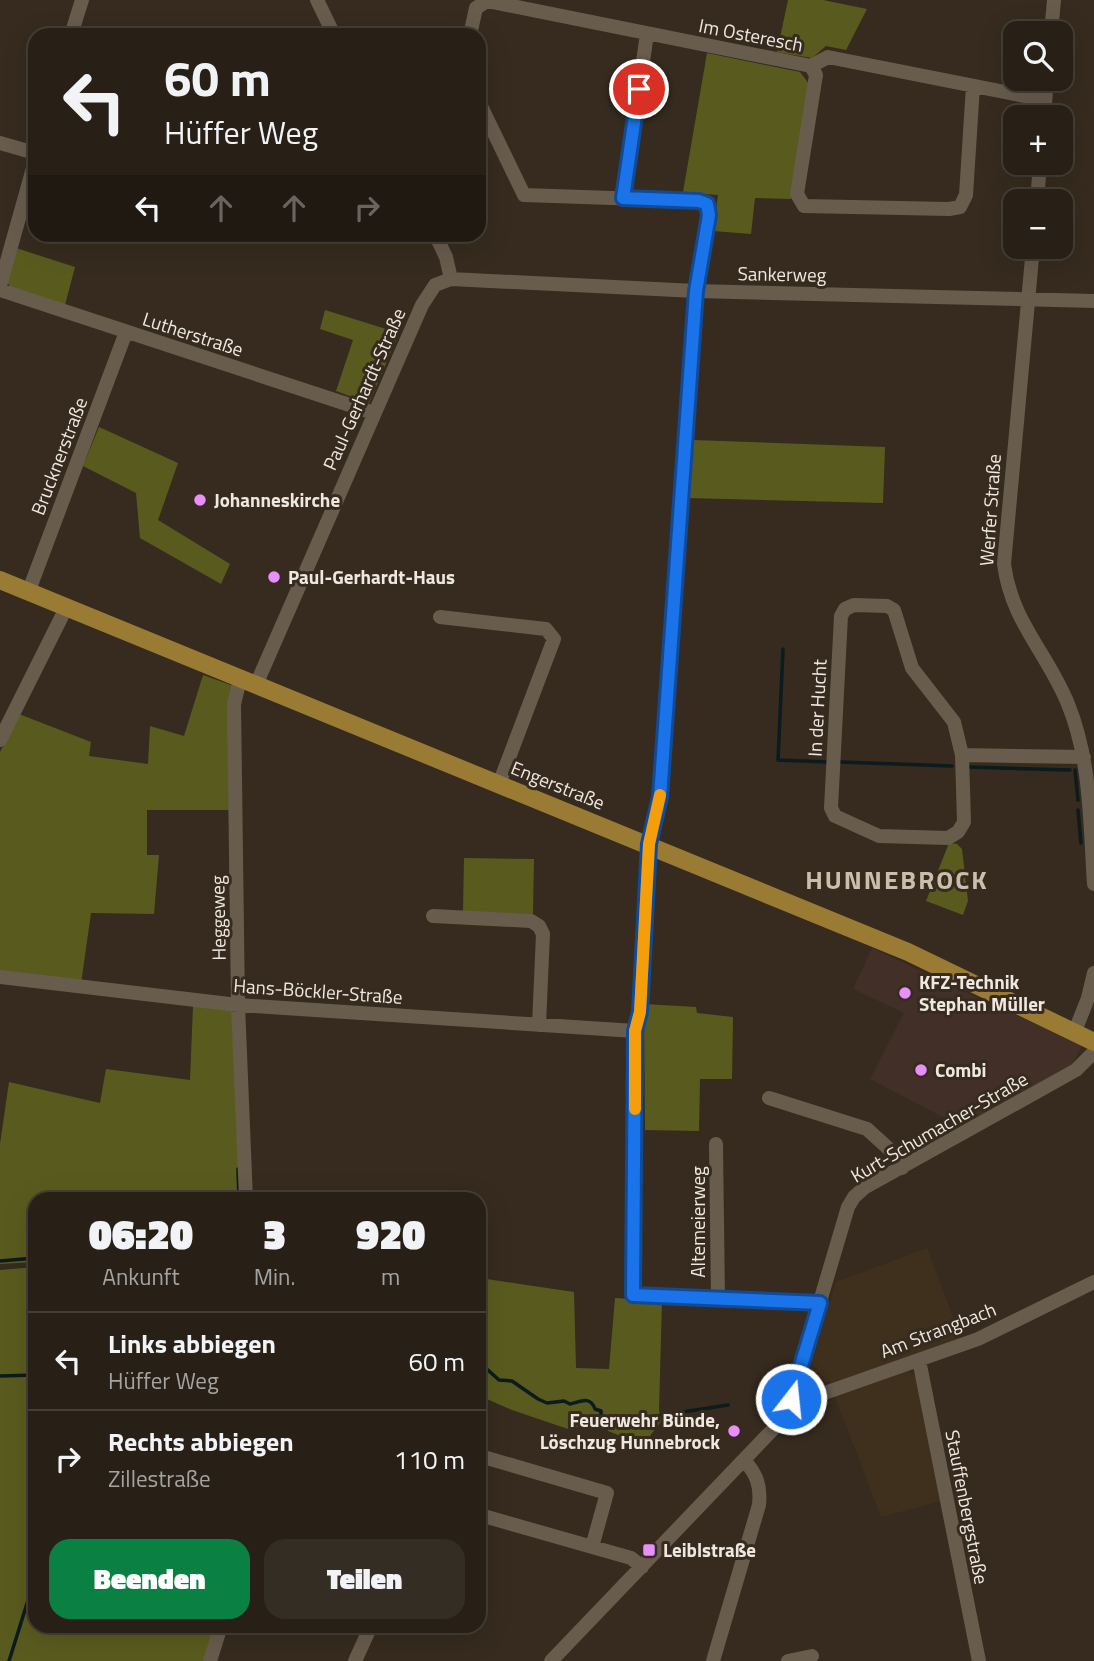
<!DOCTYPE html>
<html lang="de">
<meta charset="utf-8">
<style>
body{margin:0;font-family:"Titillium Web",sans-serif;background:#342d23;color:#f1f3f6;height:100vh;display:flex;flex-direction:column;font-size:26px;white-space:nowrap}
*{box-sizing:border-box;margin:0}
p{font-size:23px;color:#a5a3a1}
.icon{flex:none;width:38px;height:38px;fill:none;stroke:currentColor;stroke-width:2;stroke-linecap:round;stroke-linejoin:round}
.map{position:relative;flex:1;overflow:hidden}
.drawer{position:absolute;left:28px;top:1192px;width:458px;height:441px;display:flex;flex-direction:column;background:#282016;border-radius:21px;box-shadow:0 7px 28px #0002,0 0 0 2px #443e35}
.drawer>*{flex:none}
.guide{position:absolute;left:28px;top:28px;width:458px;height:214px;border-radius:21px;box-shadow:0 7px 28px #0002,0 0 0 2px #443e35;background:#282016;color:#f1f3f6;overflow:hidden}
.tools{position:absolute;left:1003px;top:21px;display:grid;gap:14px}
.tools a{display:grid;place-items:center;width:70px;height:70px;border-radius:14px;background:#282016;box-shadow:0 7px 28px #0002,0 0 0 2px #443e35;font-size:35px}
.pin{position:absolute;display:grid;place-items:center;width:60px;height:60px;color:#fff;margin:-30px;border:4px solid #fff;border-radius:50%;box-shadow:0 2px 7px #0007}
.me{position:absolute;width:77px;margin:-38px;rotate:16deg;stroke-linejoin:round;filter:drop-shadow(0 0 5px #0008)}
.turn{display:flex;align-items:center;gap:24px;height:147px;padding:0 21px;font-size:32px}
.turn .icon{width:91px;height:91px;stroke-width:2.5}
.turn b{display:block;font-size:49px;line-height:60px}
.lanes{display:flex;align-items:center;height:66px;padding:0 21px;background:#0003;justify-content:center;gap:35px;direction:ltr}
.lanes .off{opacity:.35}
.eta{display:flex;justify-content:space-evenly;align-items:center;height:119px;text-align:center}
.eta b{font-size:42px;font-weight:800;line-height:49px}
.primary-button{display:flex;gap:14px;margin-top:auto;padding:14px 21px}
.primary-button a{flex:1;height:80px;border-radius:21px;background:#0b8043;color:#fff;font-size:28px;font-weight:800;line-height:80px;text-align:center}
.primary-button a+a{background:#342d23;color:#f1f3f6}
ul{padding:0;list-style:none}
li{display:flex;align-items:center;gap:21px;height:98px;padding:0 21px;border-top:2px solid #443e35}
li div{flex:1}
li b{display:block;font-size:26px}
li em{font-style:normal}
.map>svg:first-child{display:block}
.commercial{fill:#423028}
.built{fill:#3f301d}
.green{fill:#595b1e}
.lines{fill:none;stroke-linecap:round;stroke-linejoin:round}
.stream{stroke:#0c1b1e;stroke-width:3.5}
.minor{stroke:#685c4d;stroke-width:14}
.major{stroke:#9a7b33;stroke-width:18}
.route-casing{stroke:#114b97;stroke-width:18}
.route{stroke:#1a73e8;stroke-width:12}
.slow{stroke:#f59e0b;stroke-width:12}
.poi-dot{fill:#e88eff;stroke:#362b1e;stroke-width:2.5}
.labels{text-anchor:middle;stroke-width:6;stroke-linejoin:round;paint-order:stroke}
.street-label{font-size:19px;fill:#efe8e0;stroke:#362b1e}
.poi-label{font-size:19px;font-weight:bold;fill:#efe8e0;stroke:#362b1e;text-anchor:start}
.district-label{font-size:26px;font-weight:bold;letter-spacing:2px;fill:#cbbead;stroke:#362b1e}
</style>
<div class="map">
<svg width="1094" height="1661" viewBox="0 0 1094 1661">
<rect width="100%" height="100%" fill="#362b1e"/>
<path class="commercial" d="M 872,948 L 1082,1046 L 1071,1066 L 960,1126 L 870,1079 L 904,1013 L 853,989 Z"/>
<path class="built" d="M 927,1248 L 961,1338 L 908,1357 L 909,1371 L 918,1378 L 942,1501 L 881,1517 L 829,1381 L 810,1388 L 805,1385 L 836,1282 Z"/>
<path class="green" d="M 788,0 L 823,0 L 867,9 L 846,50 L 826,46 L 812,58 L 777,52 Z
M 707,53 L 800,72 L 809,84 L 791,199 L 755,198 L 751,234 L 713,231 L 718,195 L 683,192 Z
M 16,248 L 75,267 L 65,305 L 10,287 L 7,282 Z
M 325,310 L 399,333 L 369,403 L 336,391 L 353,340 L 320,329 Z
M 99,427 L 178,463 L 158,520 L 230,564 L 221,584 L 140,538 L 136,493 L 83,466 Z
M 693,440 L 885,447 L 883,503 L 687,498 Z
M 203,675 L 231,685 L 233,695 L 233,810 L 147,810 L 147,855 L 159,855 L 154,914 L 91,913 L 81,984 L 0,972 L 0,752 L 19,714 L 91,742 L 89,756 L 148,764 L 150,726 L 184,736 Z
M 949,843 L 957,844 L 962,849 L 968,901 L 963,915 L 926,901 Z
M 464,858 L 534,859 L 533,914 L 463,913 Z
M 644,1004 L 696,1007 L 697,1013 L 733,1017 L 732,1079 L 700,1079 L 699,1131 L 645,1130 Z
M 193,1006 L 233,1010 L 243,1199 L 35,1199 L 35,1262 L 0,1264 L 0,1144 L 9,1082 L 100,1103 L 106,1069 L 190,1080 Z
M 35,1267 L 35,1626 L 217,1626 L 207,1661 L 0,1661 L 0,1270 Z
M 480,1278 L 574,1292 L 576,1368 L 609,1369 L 615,1298 L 662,1301 L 659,1411 L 662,1420 L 643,1445 L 608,1431 L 608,1421 L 568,1429 L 512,1410 L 480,1396 Z"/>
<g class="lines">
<path class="stream" d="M 783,649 L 778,760 L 828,762
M 841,762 L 952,766
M 968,767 L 1070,770
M 1075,770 L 1078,800
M 1078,810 L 1081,843
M 238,1169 L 239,1199
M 0,1261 L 35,1258
M 480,1363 L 499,1380 L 512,1381 L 538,1399 L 547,1403 L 564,1401 L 570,1404 C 580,1402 590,1395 595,1409 L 601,1411 L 601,1418 L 605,1424 L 728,1405
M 0,1376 L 35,1375
M 9,1661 L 35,1578"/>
<path class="minor" d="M 317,0 L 334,35
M 1051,33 L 1054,0
M 71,35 L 82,0
M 470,35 L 476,8 L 487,1 L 811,66 L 828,57 L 1045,100
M 811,66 L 816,75 L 797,194 L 804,206 L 949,209 L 960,207 L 966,195 L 973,86
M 480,104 L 524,195 L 699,201 L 707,204 L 709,215 L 696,291 L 660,797 L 650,844 L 640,1012 L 635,1031 L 633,1295 L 820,1303
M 1044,117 L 1047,79
M 0,143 L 35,153
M 623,198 L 647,34
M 1037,201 L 1040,163
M 435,234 L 446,257 L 451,279
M 1033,247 L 1004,564 C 1011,621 1048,654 1068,704 C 1091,760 1090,824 1094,884
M 0,286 L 35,161
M 0,290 L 374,413
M 28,593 L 126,332
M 854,605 L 887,606 L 894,610 L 912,668 L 954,722 L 962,755 L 964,822 L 958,832 L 948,838 L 879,836 L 835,816 L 831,808 L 841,616 L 845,609 Z
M 440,617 L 546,629 L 554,639 L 499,784
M 240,679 L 234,704 L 238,1005 L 246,1199
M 256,685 L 422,305 L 435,285 L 451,279 L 696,291 L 1094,301
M 0,740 L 66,608
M 962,755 L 1084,757
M 433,916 L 531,921 L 539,926 L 543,934 L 539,1025
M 0,977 L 238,1005 L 635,1031
M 1075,1031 L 1088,998 L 1094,973
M 769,1098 L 867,1129 L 900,1159 L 902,1168
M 716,1144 L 718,1299
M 919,1360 L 979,1661
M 791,1399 L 802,1401 L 978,1339 L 1094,1282
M 480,1456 L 607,1493 L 592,1547
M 480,1515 L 631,1558 L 642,1567
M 210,1661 L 221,1626
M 355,1661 L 371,1626
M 551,1661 L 779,1423 L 791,1399 L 848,1207 L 854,1197 L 864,1188 L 1076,1070 L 1094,1052
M 713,1661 L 759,1505 C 761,1486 757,1475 745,1461
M 788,1661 L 812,1656"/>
<path class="major" d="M 0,580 L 908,952 L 1094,1042"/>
</g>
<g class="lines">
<g class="route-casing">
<path id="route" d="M 639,89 L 623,198 L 699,201 L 707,204 L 709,215 L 696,291 L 660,797 L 649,844 L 640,1012 L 635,1031 L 633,1295 L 820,1303 L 791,1399"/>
</g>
<use href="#route" class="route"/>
<path class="slow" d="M 635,1109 L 635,1031 L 640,1012 L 649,844 L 660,795"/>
</g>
<g class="poi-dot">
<circle cx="200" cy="500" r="7"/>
<circle cx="274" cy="577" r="7"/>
<circle cx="905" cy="993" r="7"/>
<circle cx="921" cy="1070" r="7"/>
<circle cx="734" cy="1431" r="7"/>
<rect x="642" y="1543" width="14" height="14" rx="3.5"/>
</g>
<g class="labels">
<g class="street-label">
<text transform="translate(751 35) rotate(11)" y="7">Im Osteresch</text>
<text transform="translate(782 274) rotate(1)" y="7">Sankerweg</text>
<text transform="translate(193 334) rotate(18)" y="7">Lutherstraße</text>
<text transform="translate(364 389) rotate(-66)" y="7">Paul-Gerhardt-Straße</text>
<text transform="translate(59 456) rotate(-69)" y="7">Brucknerstraße</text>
<text transform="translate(990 510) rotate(-86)" y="7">Werfer Straße</text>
<text transform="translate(817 708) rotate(-87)" y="7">In der Hucht</text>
<text transform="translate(558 785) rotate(22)" y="7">Engerstraße</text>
<text transform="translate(218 918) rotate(-91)" y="7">Heggeweg</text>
<text transform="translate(318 991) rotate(4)" y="7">Hans-Böckler-Straße</text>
<text transform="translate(939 1127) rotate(-30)" y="7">Kurt-Schumacher-Straße</text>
<text transform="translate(698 1222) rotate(-90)" y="7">Altemeierweg</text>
<text transform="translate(938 1330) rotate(-21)" y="7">Am Strangbach</text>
<text transform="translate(967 1507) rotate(79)" y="7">Stauffenbergstraße</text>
</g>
<g class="poi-label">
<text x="214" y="507">Johanneskirche</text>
<text x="288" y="584">Paul-Gerhardt-Haus</text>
<text x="919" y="989">KFZ-Technik<tspan x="919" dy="22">Stephan Müller</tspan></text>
<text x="935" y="1077">Combi</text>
<text x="720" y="1427" text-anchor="end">Feuerwehr Bünde,<tspan x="720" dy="22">Löschzug Hunnebrock</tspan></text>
<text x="663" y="1557">Leiblstraße</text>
</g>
<g class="district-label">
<text x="897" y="889">HUNNEBROCK</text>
</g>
</g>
</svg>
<div class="tools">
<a><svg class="icon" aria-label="search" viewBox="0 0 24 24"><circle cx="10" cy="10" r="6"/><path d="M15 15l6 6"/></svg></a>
<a>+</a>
<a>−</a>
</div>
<div class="pin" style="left:639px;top:89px;background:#d93025"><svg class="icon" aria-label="arrive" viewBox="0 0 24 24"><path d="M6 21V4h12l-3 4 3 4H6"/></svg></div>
<svg class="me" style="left:791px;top:1399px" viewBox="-20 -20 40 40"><circle r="17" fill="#1a73e8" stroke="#fff" stroke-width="3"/><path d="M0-11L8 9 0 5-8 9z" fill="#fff"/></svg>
<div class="guide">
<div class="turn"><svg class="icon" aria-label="left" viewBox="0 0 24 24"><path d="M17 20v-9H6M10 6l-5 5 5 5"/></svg><div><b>60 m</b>Hüffer Weg</div></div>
<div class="lanes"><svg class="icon" aria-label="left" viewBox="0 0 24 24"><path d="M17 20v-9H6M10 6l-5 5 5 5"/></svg><svg class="icon off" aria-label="ahead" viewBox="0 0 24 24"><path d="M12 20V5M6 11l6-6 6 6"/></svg><svg class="icon off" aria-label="ahead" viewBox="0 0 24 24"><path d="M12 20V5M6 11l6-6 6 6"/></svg><svg class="icon off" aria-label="right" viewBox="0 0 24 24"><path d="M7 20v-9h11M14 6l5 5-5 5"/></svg></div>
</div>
<section class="drawer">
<div class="eta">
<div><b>06:20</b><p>Ankunft</p></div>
<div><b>3</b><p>Min.</p></div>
<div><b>920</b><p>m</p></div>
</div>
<ul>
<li><svg class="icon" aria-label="left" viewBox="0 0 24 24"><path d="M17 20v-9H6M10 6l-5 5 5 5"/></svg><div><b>Links abbiegen</b><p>Hüffer Weg</p></div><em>60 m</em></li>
<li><svg class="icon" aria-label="right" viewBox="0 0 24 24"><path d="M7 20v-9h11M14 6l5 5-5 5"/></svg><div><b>Rechts abbiegen</b><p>Zillestraße</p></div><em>110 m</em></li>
</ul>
<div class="primary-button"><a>Beenden</a><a>Teilen</a></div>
</section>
</div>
